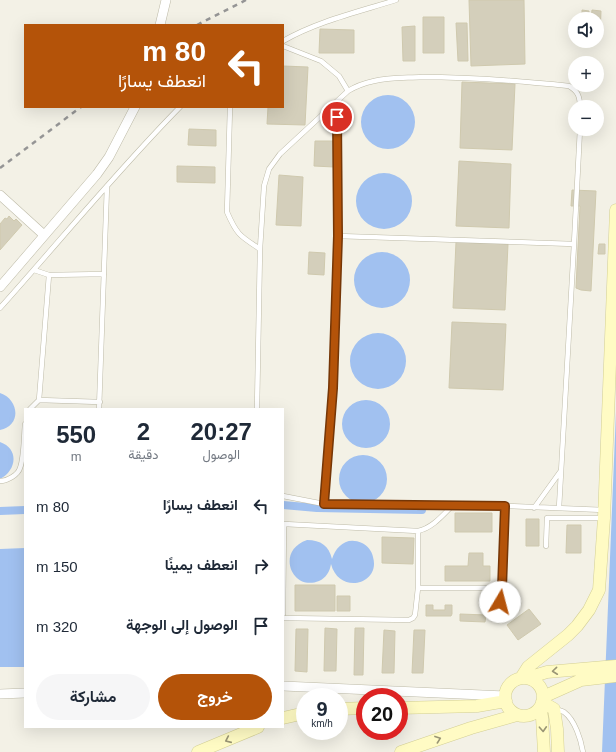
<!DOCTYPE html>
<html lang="ar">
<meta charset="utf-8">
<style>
body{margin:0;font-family:Arial,Vazirmatn,sans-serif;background:#f6f6f7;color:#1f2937;direction:rtl;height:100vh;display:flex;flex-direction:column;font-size:15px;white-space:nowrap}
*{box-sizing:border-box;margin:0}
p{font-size:13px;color:#747a83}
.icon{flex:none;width:22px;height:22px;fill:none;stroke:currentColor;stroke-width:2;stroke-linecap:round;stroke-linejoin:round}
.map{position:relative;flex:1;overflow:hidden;direction:ltr}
.drawer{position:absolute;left:24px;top:408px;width:260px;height:320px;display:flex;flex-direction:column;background:#fff;border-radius:0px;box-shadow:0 4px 16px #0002;direction:rtl}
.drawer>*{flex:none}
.banner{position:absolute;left:24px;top:24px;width:260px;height:84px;border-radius:0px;box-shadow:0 4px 16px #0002;direction:rtl;background:#b45309;color:#fff;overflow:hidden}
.fabs{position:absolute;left:568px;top:12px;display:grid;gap:8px}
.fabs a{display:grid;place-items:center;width:36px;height:36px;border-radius:50%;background:#fff;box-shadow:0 4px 16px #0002;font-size:20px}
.speed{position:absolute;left:296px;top:688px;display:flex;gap:8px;font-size:20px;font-weight:700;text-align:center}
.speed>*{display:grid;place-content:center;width:52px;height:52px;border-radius:50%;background:#fff;box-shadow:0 4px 16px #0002;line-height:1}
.speed small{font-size:10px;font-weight:400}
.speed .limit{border:6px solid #d22;background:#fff;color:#111}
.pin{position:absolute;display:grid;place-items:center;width:34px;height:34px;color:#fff;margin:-17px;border:2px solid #fff;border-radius:50%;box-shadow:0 1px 4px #0007}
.me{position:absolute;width:44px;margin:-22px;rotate:8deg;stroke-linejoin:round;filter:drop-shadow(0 0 3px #0008)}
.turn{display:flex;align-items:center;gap:14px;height:84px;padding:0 12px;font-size:18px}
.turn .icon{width:52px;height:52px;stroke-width:2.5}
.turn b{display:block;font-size:28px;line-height:34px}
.eta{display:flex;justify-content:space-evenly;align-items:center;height:68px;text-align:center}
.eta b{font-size:24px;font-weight:700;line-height:28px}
.button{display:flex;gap:8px;margin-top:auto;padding:8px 12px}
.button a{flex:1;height:46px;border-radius:24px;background:#b45309;color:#fff;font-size:16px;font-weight:700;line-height:46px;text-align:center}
.button a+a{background:#f6f6f7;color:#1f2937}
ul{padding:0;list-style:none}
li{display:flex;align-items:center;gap:12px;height:60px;padding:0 12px}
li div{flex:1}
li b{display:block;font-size:15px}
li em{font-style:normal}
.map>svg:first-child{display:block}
.water{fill:#a1c1f0}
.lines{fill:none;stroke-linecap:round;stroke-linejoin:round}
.canal{stroke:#a1c1f0;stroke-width:8}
.building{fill:#d4cfbb;stroke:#cfc9ae}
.service-casing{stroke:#bebba8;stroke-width:5.5}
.minor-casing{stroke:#bebba8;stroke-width:10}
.secondary-casing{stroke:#d3cf95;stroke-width:13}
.service{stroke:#fff;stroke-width:4.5}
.minor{stroke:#fff;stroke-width:9}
.secondary{stroke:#fffbc4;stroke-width:12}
.rail{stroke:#959595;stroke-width:2.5;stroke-dasharray:5 5;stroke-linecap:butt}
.oneway{stroke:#999575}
.route-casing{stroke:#753606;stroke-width:10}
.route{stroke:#b45309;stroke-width:7}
</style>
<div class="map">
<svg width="616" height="752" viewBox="0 0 616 752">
<rect width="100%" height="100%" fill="#f3f1e6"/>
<path class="water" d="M361 122a27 27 0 1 1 54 0a27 27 0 1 1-54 0Z
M356 201a28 28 0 1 1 56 0a28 28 0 1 1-56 0Z
M354 280a28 28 0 1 1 56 0a28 28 0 1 1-56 0Z
M350 361a28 28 0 1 1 56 0a28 28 0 1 1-56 0Z
M 0,393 C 19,399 22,426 0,430 Z
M342 424a24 24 0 1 1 48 0a24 24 0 1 1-48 0Z
M 616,412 L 616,752 L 602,752 Z
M 0,442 C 20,449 16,471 0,479 Z
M339 479a24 24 0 1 1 48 0a24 24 0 1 1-48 0Z
M 307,540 C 321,540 329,546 332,559 C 336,546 347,536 362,543 C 367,545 372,551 373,557 C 381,585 339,595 331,564 C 330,571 326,578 319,581 C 292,592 275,551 307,540 Z
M 25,548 L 25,667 L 0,667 L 0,549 Z"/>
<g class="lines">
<path class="canal" d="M 283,505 L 317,508 L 422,510
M 0,511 L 25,510"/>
</g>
<path class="building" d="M 469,0 L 524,0 L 525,64 L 471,66 Z
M 582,10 L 589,11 L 589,19 L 582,19 Z
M 592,10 L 601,11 L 600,36 L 597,36 L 597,19 L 591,19 Z
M 423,17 L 444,17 L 444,53 L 423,53 Z
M 456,23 L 467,23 L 468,61 L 458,61 Z
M 415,26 L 415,61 L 403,61 L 402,27 Z
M 320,29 L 354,30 L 354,53 L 319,53 Z
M 283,66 L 308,67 L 305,125 L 267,124 L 268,107 L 283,107 Z
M 462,82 L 515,84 L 512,150 L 460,148 Z
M 189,129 L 216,130 L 216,146 L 188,145 Z
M 315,141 L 335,141 L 334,167 L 314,166 Z
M 459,161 L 511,164 L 509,228 L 456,226 Z
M 177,166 L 215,167 L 215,183 L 177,182 Z
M 279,175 L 303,177 L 301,226 L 276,225 Z
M 572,190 L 596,191 L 591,291 L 581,290 L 576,288 L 580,206 L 571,206 Z
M 9,216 L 14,221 L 16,219 L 22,225 L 0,250 L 0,224 L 5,218 L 7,219 Z
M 456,242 L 508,244 L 505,310 L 453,308 Z
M 599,244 L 605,244 L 605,254 L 598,254 Z
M 309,252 L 325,253 L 324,275 L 308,274 Z
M 452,322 L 506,324 L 503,390 L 449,388 Z
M 455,513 L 492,513 L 492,532 L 455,532 Z
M 526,519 L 539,519 L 539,546 L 526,546 Z
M 567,525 L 581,525 L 581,553 L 566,553 Z
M 382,537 L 414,538 L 413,564 L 382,563 Z
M 469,553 L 483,553 L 483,566 L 490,566 L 490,581 L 445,581 L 445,566 L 468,566 Z
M 295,585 L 335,585 L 335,611 L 295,611 Z
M 337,596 L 350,596 L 350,611 L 337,611 Z
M 426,605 L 433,605 L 433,610 L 445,610 L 445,605 L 452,605 L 452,614 L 451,616 L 426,616 Z
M 529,609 L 541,624 L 518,640 L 507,625 Z
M 460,614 L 486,615 L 485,622 L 460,621 Z
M 325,628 L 337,629 L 336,671 L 324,671 Z
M 355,628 L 364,628 L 363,675 L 354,675 Z
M 296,629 L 308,629 L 307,672 L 295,671 Z
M 384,630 L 395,631 L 394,673 L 382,673 Z
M 414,630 L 425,630 L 423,673 L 412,673 Z"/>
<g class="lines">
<g class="service-casing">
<path id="service" d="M 283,41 C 318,21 358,12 396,0
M 283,46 L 321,61 L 339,76 L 348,91
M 230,107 L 227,212 C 237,235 240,236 260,249
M 338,236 L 574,244
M 34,270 L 49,275 L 104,274
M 0,308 C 60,241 117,171 180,107
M 39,400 L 49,275
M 30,409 L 39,400 L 100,402
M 99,409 L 107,186
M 257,409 L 260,249 L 264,186 L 269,169 L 280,154 L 348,91 C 356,86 365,83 374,81 C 389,77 406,78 422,77 C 471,77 520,81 569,86 C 578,91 580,97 580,107
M 0,481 C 7,481 18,475 20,468 C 24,458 24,435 25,424
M 283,496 L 324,504 L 505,506 L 604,510
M 324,504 L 333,388 L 338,236 L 337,102
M 534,508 L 560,472
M 559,508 L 574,244 L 580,129
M 418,531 L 418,588
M 546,546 L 547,518 L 604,518
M 283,614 L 284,524 L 418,531 C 432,528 442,516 452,506
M 497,616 L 502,588
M 283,618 L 409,620 L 413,618 L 415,615 L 418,588 L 502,588 L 505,506
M 555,709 C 558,710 562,711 564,712 C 575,720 581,740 583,752"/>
</g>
<g class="minor-casing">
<path id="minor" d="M 160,25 L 166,0
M 0,195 L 44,235
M 0,287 L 97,174 L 109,157 L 135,107
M 283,686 L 505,696
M 0,694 L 25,693"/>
</g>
<g class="secondary-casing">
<path id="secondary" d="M 521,678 L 528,667 L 568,635 L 577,626 L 589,610 L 599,590 L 604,518 L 616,210
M 527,678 L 547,672 L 616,666
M505 697a19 19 0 1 1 38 0a19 19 0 1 1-38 0Z
M 543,697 L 581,680 L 616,676
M 542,702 L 554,709 L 557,729 L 558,752
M 540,707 L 542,717 L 544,752
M 399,708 L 477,706 L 506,701
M 339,709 L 365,708
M 283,718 L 305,713
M 198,752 L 258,727
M 401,752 L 471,728 L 517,715"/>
</g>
<use href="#service" class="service"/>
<use href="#minor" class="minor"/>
<use href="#secondary" class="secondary"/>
<path class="rail" d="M 197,25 L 246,0
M 0,168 L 81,107"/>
</g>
<defs><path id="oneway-chevron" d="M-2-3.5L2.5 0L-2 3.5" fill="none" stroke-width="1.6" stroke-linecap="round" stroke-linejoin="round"/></defs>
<g class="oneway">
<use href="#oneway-chevron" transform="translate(555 671) rotate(174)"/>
<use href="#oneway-chevron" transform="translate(543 729) rotate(87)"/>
<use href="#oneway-chevron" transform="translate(438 739) rotate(-20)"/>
<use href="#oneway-chevron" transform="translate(228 740) rotate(156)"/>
</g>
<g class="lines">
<g class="route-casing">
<path id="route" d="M 337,117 L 338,236 L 333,388 L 324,504 L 505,506 L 502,588 L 500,602"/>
</g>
<use href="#route" class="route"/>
</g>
</svg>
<div class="fabs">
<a><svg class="icon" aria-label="sound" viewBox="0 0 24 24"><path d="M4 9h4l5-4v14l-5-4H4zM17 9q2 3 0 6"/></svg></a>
<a>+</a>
<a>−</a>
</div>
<div class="speed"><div>9<small>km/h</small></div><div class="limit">20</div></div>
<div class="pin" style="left:337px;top:117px;background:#d93025"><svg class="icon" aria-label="arrive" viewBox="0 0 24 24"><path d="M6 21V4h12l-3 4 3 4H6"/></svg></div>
<svg class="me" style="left:500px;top:602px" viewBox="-20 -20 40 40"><circle r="19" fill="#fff"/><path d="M0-13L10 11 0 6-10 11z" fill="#b45309"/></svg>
<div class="banner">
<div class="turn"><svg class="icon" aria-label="left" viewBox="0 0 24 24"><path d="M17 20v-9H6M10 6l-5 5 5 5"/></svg><div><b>80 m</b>انعطف يسارًا</div></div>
</div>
<section class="drawer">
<div class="eta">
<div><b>20:27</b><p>الوصول</p></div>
<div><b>2</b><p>دقيقة</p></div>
<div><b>550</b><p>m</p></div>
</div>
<ul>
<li><svg class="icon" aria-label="left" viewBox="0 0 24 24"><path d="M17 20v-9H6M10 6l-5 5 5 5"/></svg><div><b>انعطف يسارًا</b></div><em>80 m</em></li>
<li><svg class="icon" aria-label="right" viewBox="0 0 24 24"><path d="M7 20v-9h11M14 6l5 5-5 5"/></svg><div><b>انعطف يمينًا</b></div><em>150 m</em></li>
<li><svg class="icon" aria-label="arrive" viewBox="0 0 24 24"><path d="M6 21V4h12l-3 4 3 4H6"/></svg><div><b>الوصول إلى الوجهة</b></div><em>320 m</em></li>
</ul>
<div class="button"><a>خروج</a><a>مشاركة</a></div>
</section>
</div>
